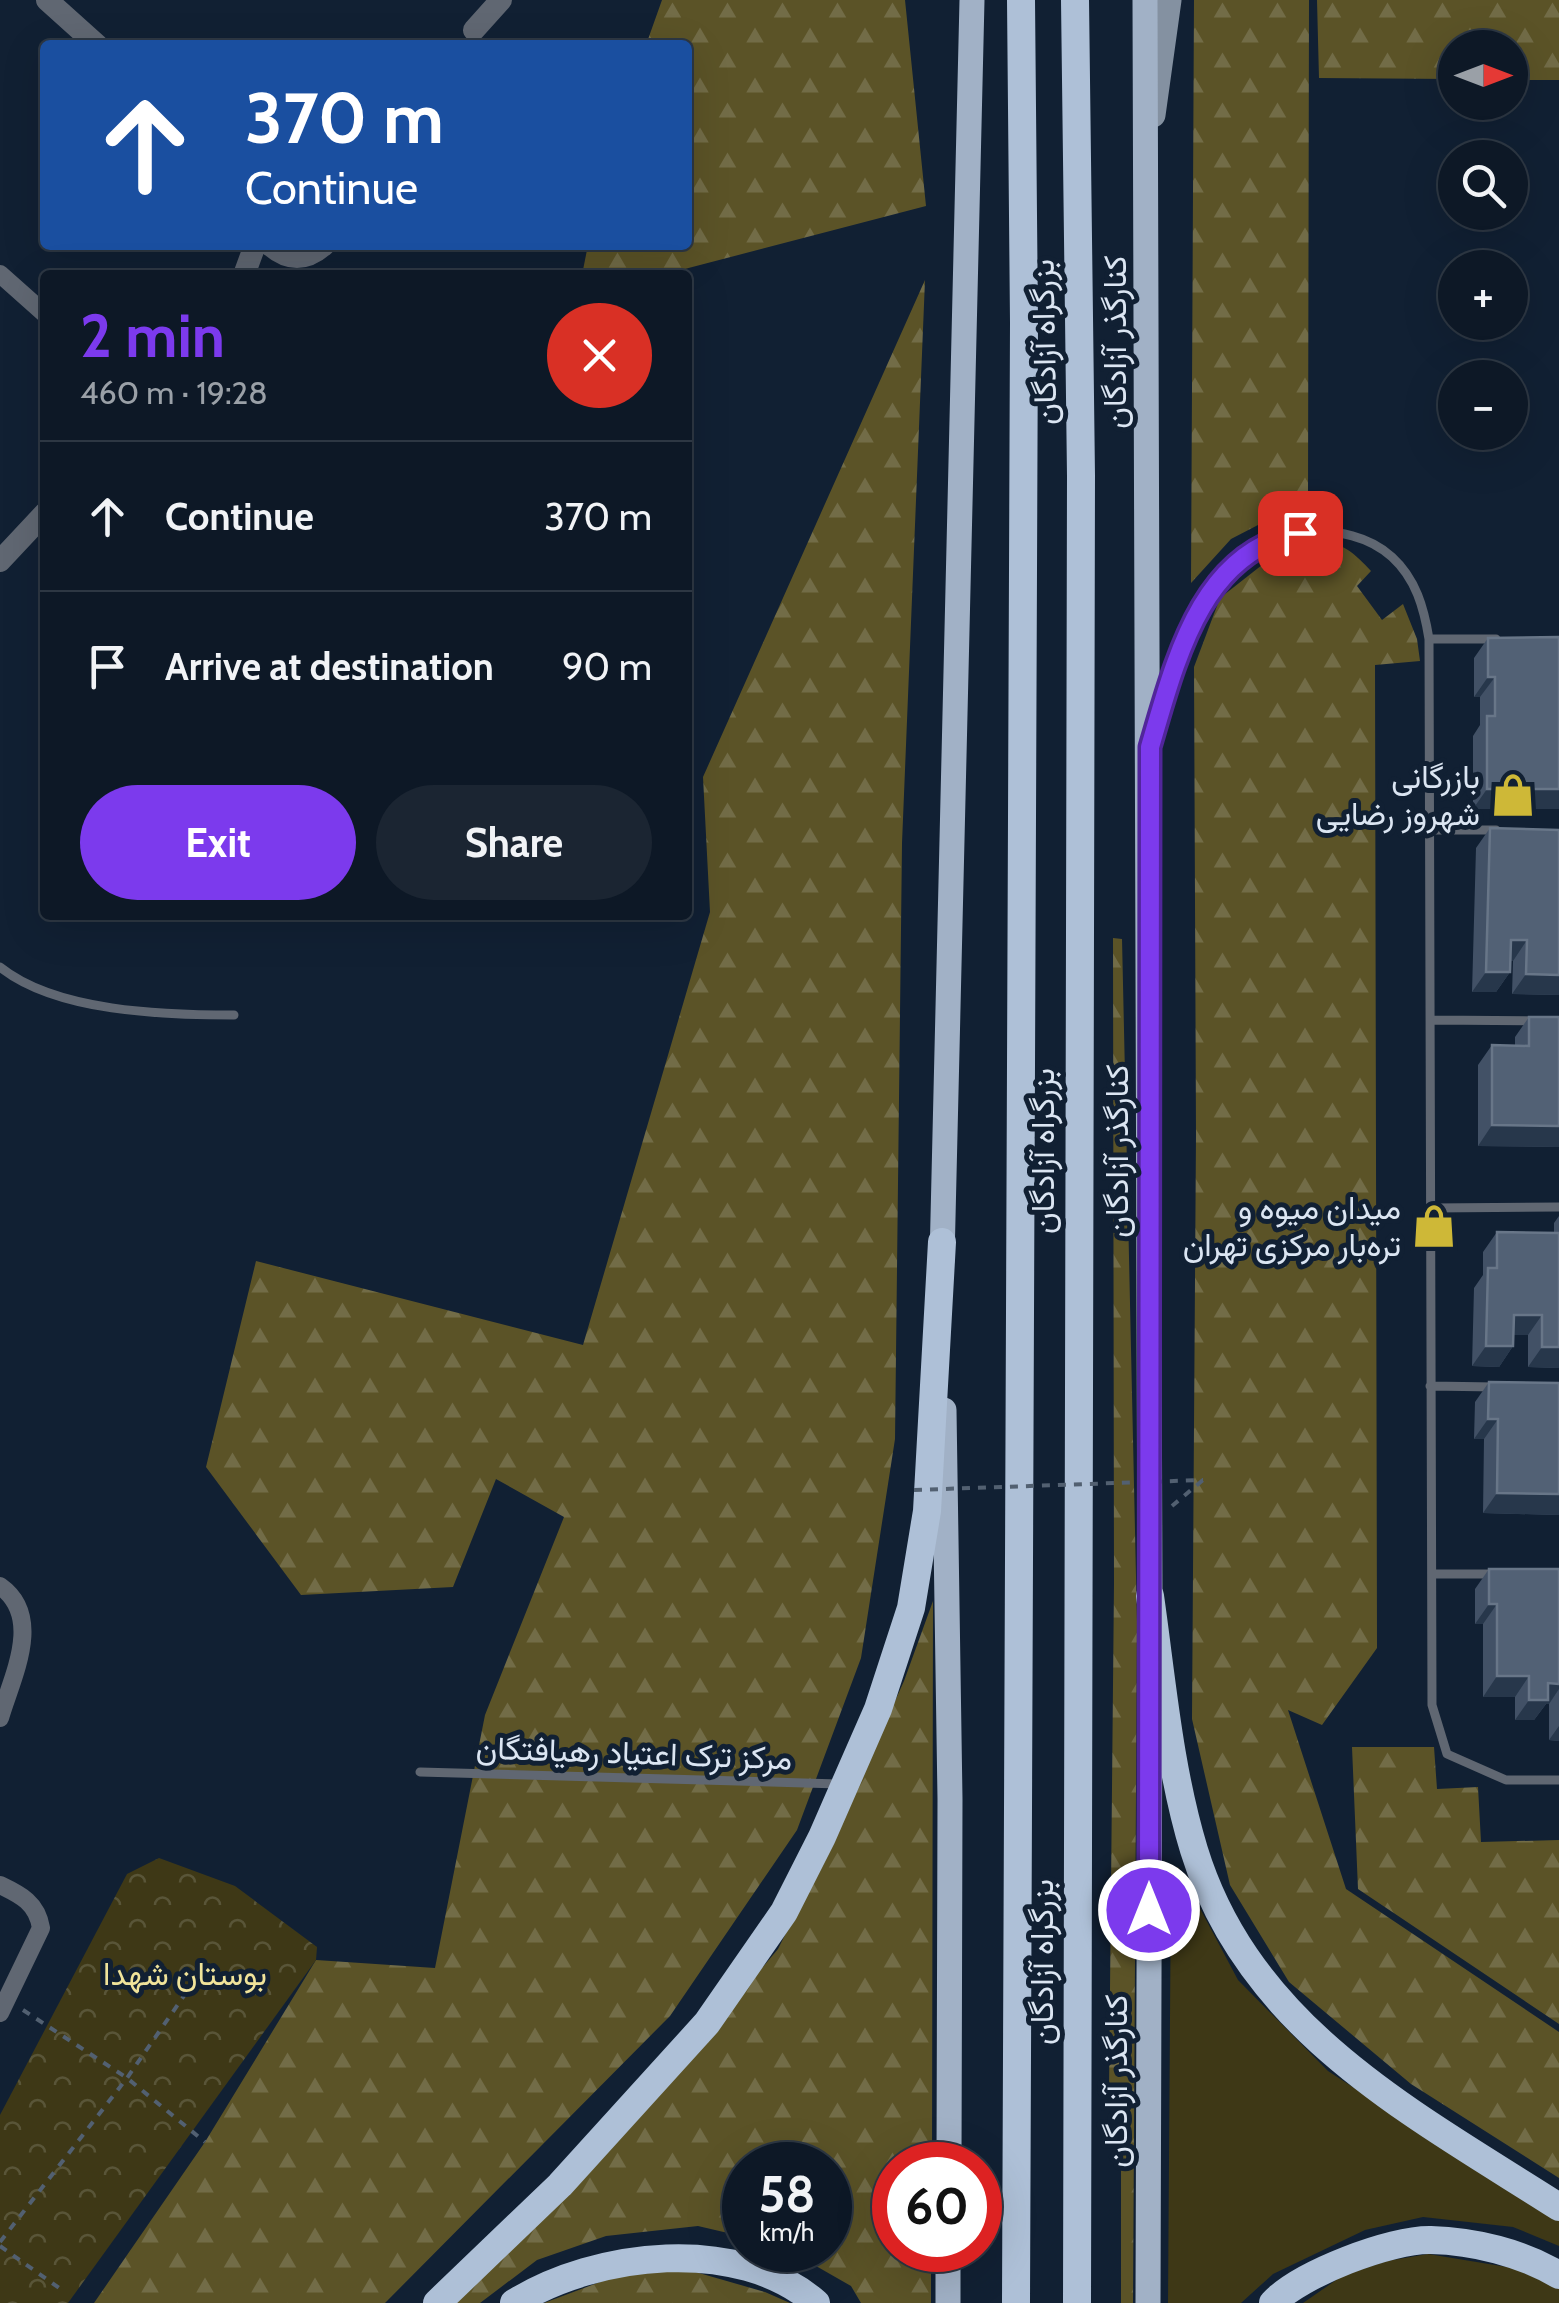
<!DOCTYPE html>
<meta charset="utf-8">
<style>
body{margin:0;font-family:Cabin,Vazirmatn,sans-serif;background:#1b2532;color:#f1f3f6;height:100vh;display:flex;flex-direction:column;font-size:38px;white-space:nowrap}
*{box-sizing:border-box;margin:0}
p{font-size:32px;color:#9aa0a7}
.icon{flex:none;width:55px;height:55px;fill:none;stroke:currentColor;stroke-width:2;stroke-linecap:round;stroke-linejoin:round}
.map{position:relative;flex:1;overflow:hidden}
.side{position:absolute;left:40px;top:270px;width:652px;height:650px;display:flex;flex-direction:column;background:#0d1826;border-radius:10px;box-shadow:0 10px 40px #0002,0 0 0 2px #2d3743}
.side>*{flex:none}
.guide{position:absolute;left:40px;top:40px;width:652px;height:210px;border-radius:10px;box-shadow:0 10px 40px #0002,0 0 0 2px #2d3743;background:#1a4fa0;color:#fff;overflow:hidden}
.needle{width:65px;rotate:90deg}
.buttons{position:absolute;left:1438px;top:30px;display:grid;gap:20px}
.buttons a{display:grid;place-items:center;width:90px;height:90px;border-radius:50%;background:#0d1826;box-shadow:0 10px 40px #0002,0 0 0 2px #2d3743;font-size:50px}
.speed{position:absolute;left:722px;top:2142px;display:flex;gap:20px;font-size:50px;font-weight:700;text-align:center}
.speed>*{display:grid;place-content:center;width:130px;height:130px;border-radius:50%;background:#0d1826;box-shadow:0 10px 40px #0002,0 0 0 2px #2d3743;line-height:1}
.speed small{font-size:25px;font-weight:400}
.speed .limit{border:15px solid #d22;background:#fff;color:#111}
.pin{position:absolute;display:grid;place-items:center;width:85px;height:85px;color:#fff;margin:-42px;border-radius:20px;box-shadow:0 5px 15px #0006}
.me{position:absolute;width:110px;margin:-55px;rotate:0deg;stroke-linejoin:round;filter:drop-shadow(0 0 8px #0008)}
.turn{display:flex;align-items:center;gap:35px;height:210px;padding:0 40px;font-size:45px}
.turn .icon{width:130px;height:130px;stroke-width:2.5}
.turn b{display:block;font-size:70px;line-height:85px}
.round{display:grid;place-items:center;flex:none;width:105px;height:105px;border-radius:52px;background:#1b2532}
.head{display:flex;align-items:center;justify-content:space-between;height:170px;padding:0 40px}
h1{font-size:60px;font-weight:700;line-height:75px;color:#7c3aed}
.button{display:flex;gap:20px;margin-top:auto;padding:20px 40px}
.button a{flex:1;height:115px;border-radius:60px;background:#7c3aed;color:#fff;font-size:40px;font-weight:700;line-height:115px;text-align:center}
.button a+a{background:#1b2532;color:#f1f3f6}
ul{padding:0;list-style:none}
li{display:flex;align-items:center;gap:30px;height:150px;padding:0 40px;border-top:2px solid #2d3743}
li div{flex:1}
li b{display:block;font-size:38px}
li em{font-style:normal}
.map>svg:first-child{display:block}
.grass{fill:#3e3816}
.forest{fill:url(#forest-firs)}
.park{fill:url(#park-crowns)}
.lines{fill:none;stroke-linecap:round;stroke-linejoin:round}
.path{stroke:#526071;stroke-width:4;stroke-dasharray:8 8;stroke-linecap:butt}
.service{stroke:#606772;stroke-width:9}
.minor{stroke:#606772;stroke-width:18}
.tertiary{stroke:#606772;stroke-width:22}
.secondary{stroke:#8491a1;stroke-width:25}
.primary{stroke:#a1b1c6;stroke-width:25}
.trunk{stroke:#aec0d7;stroke-width:28}
.path-bridge{stroke:#526071;stroke-width:4;stroke-dasharray:8 8;stroke-linecap:butt}
.wall{fill:#425166}
.shaded-wall{fill:#27374b}
.building{fill:#526175;stroke:#687688;stroke-width:2.5}
.route-casing{stroke:#51269a;stroke-width:25}
.route{stroke:#7c3aed;stroke-width:18}
.labels{text-anchor:middle;stroke-width:10;stroke-linejoin:round;paint-order:stroke}
.street-label{font-size:32px;fill:#dbe5f2;stroke:#112033}
.poi-label{font-size:32px;fill:#dbe5f2;stroke:#112033;text-anchor:end}
.park-label{font-size:32px;fill:#f0e39a;stroke:#112033}
</style>
<div class="map">
<svg width="1559" height="2303" viewBox="0 0 1559 2303">
<defs>
<pattern id="forest-firs" width="22" height="20" patternUnits="userSpaceOnUse" patternTransform="scale(2.5)"><rect width="22" height="20" fill="#5b5327"/><path d="M5 1l3.5 6h-7zM16 11l3.5 6h-7z" fill="#726c47"/></pattern>
<pattern id="park-crowns" width="20" height="18" patternUnits="userSpaceOnUse" patternTransform="scale(2.5)"><rect width="20" height="18" fill="#3e3816"/><path d="M2 6a3 3 0 1 1 6 0M12 15a3 3 0 1 1 6 0" fill="none" stroke="#595538"/></pattern>
</defs>
<rect width="100%" height="100%" fill="#112033"/>
<path class="grass" d="M 1178,1867 L 1238,1980 L 1328,2071 L 1559,2221 L 1559,2246 L 1513,2227 L 1423,2217 L 1365,2230 L 1273,2274 L 1241,2303 L 1168,2303 L 1171,1874 Z
M 1428,2254 L 1513,2268 L 1559,2288 L 1559,2303 L 1303,2303 L 1342,2276 L 1387,2261 Z"/>
<path class="forest" d="M 662,0 L 905,0 L 926,206 L 677,271 L 675,275 L 582,275 L 588,245 L 688,245 L 688,45 L 646,45 Z
M 1194,0 L 1309,0 L 1308,499 L 1231,539 L 1191,583 Z
M 1317,0 L 1559,0 L 1559,80 L 1510,80 L 1510,48 L 1455,48 L 1455,79 L 1319,78 Z
M 925,280 L 902,843 L 895,1439 L 861,1658 L 797,1830 L 670,2016 L 385,2303 L 94,2303 L 205,2142 L 316,1960 L 435,1968 L 485,1715 L 564,1517 L 496,1479 L 453,1587 L 301,1595 L 206,1467 L 256,1261 L 583,1345 L 710,912 L 703,777 Z
M 1319,541 C 1343,542 1355,554 1371,571 L 1357,586 L 1382,620 L 1403,604 L 1417,639 L 1420,661 L 1375,665 L 1377,1648 L 1322,1725 L 1288,1710 L 1346,1889 L 1559,2032 L 1559,2178 L 1411,2084 L 1289,1982 L 1230,1885 L 1192,1719 L 1196,1134 L 1194,667 L 1220,598 L 1262,565 Z
M 1113,938 L 1122,939 L 1137,1622 L 1133,2303 L 1121,2303 L 1121,2139 L 1109,2092 L 1114,1584 Z
M 933,1601 L 932,2165 L 895,2165 L 895,2250 L 931,2250 L 931,2303 L 861,2303 L 851,2286 L 788,2250 L 830,2250 L 830,2165 L 745,2165 L 745,2237 L 698,2226 L 606,2236 L 537,2260 L 480,2303 L 451,2303 L 649,2102 L 778,1949 L 835,1835 L 904,1681 Z
M 1352,1747 L 1434,1747 L 1437,1789 L 1478,1787 L 1481,1842 L 1559,1840 L 1559,2024 L 1358,1889 Z
M 685,2269 L 765,2292 L 790,2303 L 544,2303 L 624,2273 Z"/>
<path class="park" d="M 159,1858 L 235,1886 L 317,1947 L 316,1960 L 68,2303 L 0,2303 L 0,2115 L 127,1874 Z"/>
<g class="lines">
<path class="path" d="M 1172,1506 L 1203,1480
M 23,2010 L 127,2078 L 205,2142
M 0,2242 L 127,2078 L 188,1990
M 0,2246 L 62,2290"/>
<path class="service" d="M 1429,639 L 1496,639
M 1156,725 C 1173,672 1188,616 1225,572 C 1263,528 1347,516 1392,557 C 1416,579 1424,608 1429,639 L 1432,1705 L 1447,1754 L 1506,1780 L 1559,1780
M 1429,830 L 1496,830
M 0,967 C 56,1012 164,1015 234,1015
M 1432,1020 L 1559,1021
M 1432,1208 L 1559,1207
M 1430,1386 L 1496,1387
M 1433,1574 L 1496,1574
M 420,1772 L 839,1784"/>
<path class="minor" d="M 0,274 L 45,314
M 0,1586 C 44,1617 12,1677 0,1718
M 0,1885 C 21,1895 37,1903 41,1928 L 0,2013"/>
<path class="tertiary" d="M 47,0 L 97,45
M 474,30 L 501,0
M 270,245 C 288,261 306,261 324,245
M 244,275 L 255,245
M 0,561 L 45,513"/>
<path class="secondary" d="M 1153,115 L 1169,0"/>
<path class="primary" d="M 1145,0 L 1150,1613
M 942,1260 L 972,0
M 944,1410 L 950,1799 L 949,2165
M 948,2303 L 948,2250
M 1148,2303 L 1150,1663"/>
<path class="trunk" d="M 1075,0 L 1081,476 L 1077,2303
M 1150,1596 C 1162,1680 1169,1768 1194,1850 C 1249,2029 1412,2113 1559,2207
M 437,2303 L 560,2185 L 707,2023 L 784,1912 L 822,1837 L 878,1709 L 911,1608 L 927,1511 L 942,1242
M 514,2303 C 596,2252 738,2235 816,2303
M 1016,2303 L 1024,323 L 1021,0
M 1273,2303 C 1300,2274 1391,2239 1431,2240 C 1474,2241 1522,2253 1559,2275"/>
<path class="path-bridge" d="M 914,1490 L 1203,1480"/>
</g>
<path class="wall" d="M 1559,637 L 1559,809 L 1473,809 L 1473,736 L 1480,725 L 1480,697 L 1474,697 L 1474,658 L 1488,638 Z
M 1490,828 L 1559,995 L 1512,994 L 1513,961 L 1510,961 L 1510,972 L 1496,992 L 1472,992 L 1476,848 Z
M 1529,1017 L 1559,1017 L 1559,1147 L 1478,1146 L 1478,1065 L 1492,1045 L 1515,1045 L 1515,1037 Z
M 1559,1216 L 1559,1368 L 1528,1367 L 1528,1335 L 1513,1335 L 1513,1346 L 1499,1367 L 1472,1366 L 1474,1288 L 1483,1275 L 1483,1252 L 1497,1232 L 1554,1233 L 1554,1223 Z
M 1489,1382 L 1559,1515 L 1483,1513 L 1484,1439 L 1474,1439 L 1475,1402 Z
M 1489,1569 L 1559,1569 L 1559,1741 L 1549,1740 L 1549,1704 L 1546,1704 L 1534,1720 L 1515,1720 L 1515,1697 L 1483,1697 L 1483,1624 L 1475,1624 L 1475,1589 Z"/>
<path class="shaded-wall" d="M 1488,677 L 1495,677 L 1480,697 L 1474,697 Z
M 1487,789 L 1559,789 L 1559,809 L 1473,809 Z
M 1511,940 L 1527,940 L 1513,961 L 1496,960 Z
M 1486,972 L 1510,972 L 1496,992 L 1472,992 Z
M 1526,974 L 1559,975 L 1559,995 L 1512,994 Z
M 1492,1125 L 1559,1126 L 1559,1147 L 1478,1146 Z
M 1514,1315 L 1542,1315 L 1528,1335 L 1500,1335 Z
M 1486,1346 L 1513,1346 L 1499,1367 L 1472,1366 Z
M 1542,1347 L 1559,1347 L 1559,1368 L 1528,1367 Z
M 1488,1419 L 1498,1419 L 1484,1439 L 1474,1439 Z
M 1497,1493 L 1559,1494 L 1559,1515 L 1483,1513 Z
M 1489,1604 L 1497,1604 L 1483,1624 L 1475,1624 Z
M 1497,1676 L 1529,1676 L 1515,1697 L 1483,1697 Z
M 1548,1683 L 1559,1684 L 1559,1689 L 1549,1704 L 1546,1704 L 1534,1720 L 1515,1720 L 1529,1700 Z
M 1559,1726 L 1559,1741 L 1549,1740 Z"/>
<path class="building" d="M 1559,637 L 1559,789 L 1487,789 L 1487,716 L 1495,716 L 1495,677 L 1488,677 L 1488,638 Z
M 1490,828 L 1559,830 L 1559,975 L 1526,974 L 1527,940 L 1511,940 L 1510,972 L 1486,972 Z
M 1529,1017 L 1559,1017 L 1559,1126 L 1492,1125 L 1492,1045 L 1529,1046 Z
M 1497,1232 L 1559,1233 L 1559,1347 L 1542,1347 L 1542,1315 L 1514,1315 L 1513,1346 L 1486,1346 L 1488,1268 L 1497,1268 Z
M 1489,1382 L 1559,1383 L 1559,1494 L 1497,1493 L 1498,1419 L 1488,1419 Z
M 1489,1569 L 1559,1569 L 1559,1684 L 1548,1683 L 1548,1700 L 1529,1700 L 1529,1676 L 1497,1676 L 1497,1604 L 1489,1604 Z"/>
<g class="lines">
<g class="route-casing">
<path id="route" d="M 1149,1910 L 1150,747 C 1175,663 1200,551 1300,533"/>
</g>
<use href="#route" class="route"/>
</g>
<defs>
<g id="shop-bare" transform="scale(3.45)"><path d="M-5-2.5h2.3a2.7 3.5 0 0 1 5.4 0H5L5.5 6h-11ZM-1.5-2.5h3a1.5 2.3 0 0 0-3 0Z" fill="#ceb837" stroke="#112033" stroke-width="2.5" paint-order="stroke"/></g>
</defs>
<g fill-rule="evenodd">
<use href="#shop-bare" x="1513" y="795"/>
<use href="#shop-bare" x="1434" y="1226"/>
</g>
<g class="labels">
<g class="street-label">
<text transform="translate(1044 342) rotate(-91)" y="11">بزرگراه آزادگان</text>
<text transform="translate(1115 342) rotate(-90)" y="11">کنارگذر آزادگان</text>
<text transform="translate(1043 1151) rotate(-90)" y="11">بزرگراه آزادگان</text>
<text transform="translate(1117 1151) rotate(-90)" y="11">کنارگذر آزادگان</text>
<text transform="translate(634 1753) rotate(2)" y="11">مرکز ترک اعتیاد رهیافتگان</text>
<text transform="translate(1042 1962) rotate(-90)" y="11">بزرگراه آزادگان</text>
<text transform="translate(1116 2081) rotate(-90)" y="11">کنارگذر آزادگان</text>
</g>
<g class="poi-label">
<text x="1480" y="788">بازرگانی<tspan x="1480" dy="37">شهروز رضایی</tspan></text>
<text x="1401" y="1219">میدان میوه و<tspan x="1401" dy="37">تره‌بار مرکزی تهران</tspan></text>
</g>
<g class="park-label">
<text x="185" y="1985">بوستان شهدا</text>
</g>
</g>
</svg>
<div class="buttons">
<a><svg class="needle" viewBox="-14 -14 28 28"><path d="M0-13l5 13h-10z" fill="#e53935"/><path d="M0 13l5-13h-10z" fill="#9aa0a7"/></svg></a>
<a><svg class="icon" aria-label="search" viewBox="0 0 24 24"><circle cx="10" cy="10" r="6"/><path d="M15 15l6 6"/></svg></a>
<a>+</a>
<a>−</a>
</div>
<div class="speed"><div>58<small>km/h</small></div><div class="limit">60</div></div>
<div class="pin" style="left:1300px;top:533px;background:#d93025"><svg class="icon" aria-label="arrive" viewBox="0 0 24 24"><path d="M6 21V4h12l-3 4 3 4H6"/></svg></div>
<svg class="me" style="left:1149px;top:1910px" viewBox="-20 -20 40 40"><circle r="17" fill="#7c3aed" stroke="#fff" stroke-width="3"/><path d="M0-11L8 9 0 5-8 9z" fill="#fff"/></svg>
<div class="guide">
<div class="turn"><svg class="icon" aria-label="ahead" viewBox="0 0 24 24"><path d="M12 20V5M6 11l6-6 6 6"/></svg><div><b>370 m</b>Continue</div></div>
</div>
<section class="side">
<div class="head"><div><h1>2 min</h1><p>460 m · 19:28</p></div><a class="round" style="background:#d93025;color:#fff"><svg class="icon" aria-label="close" viewBox="0 0 24 24"><path d="M6 6l12 12M18 6L6 18"/></svg></a></div>
<ul>
<li><svg class="icon" aria-label="ahead" viewBox="0 0 24 24"><path d="M12 20V5M6 11l6-6 6 6"/></svg><div><b>Continue</b></div><em>370 m</em></li>
<li><svg class="icon" aria-label="arrive" viewBox="0 0 24 24"><path d="M6 21V4h12l-3 4 3 4H6"/></svg><div><b>Arrive at destination</b></div><em>90 m</em></li>
</ul>
<div class="button"><a>Exit</a><a>Share</a></div>
</section>
</div>
